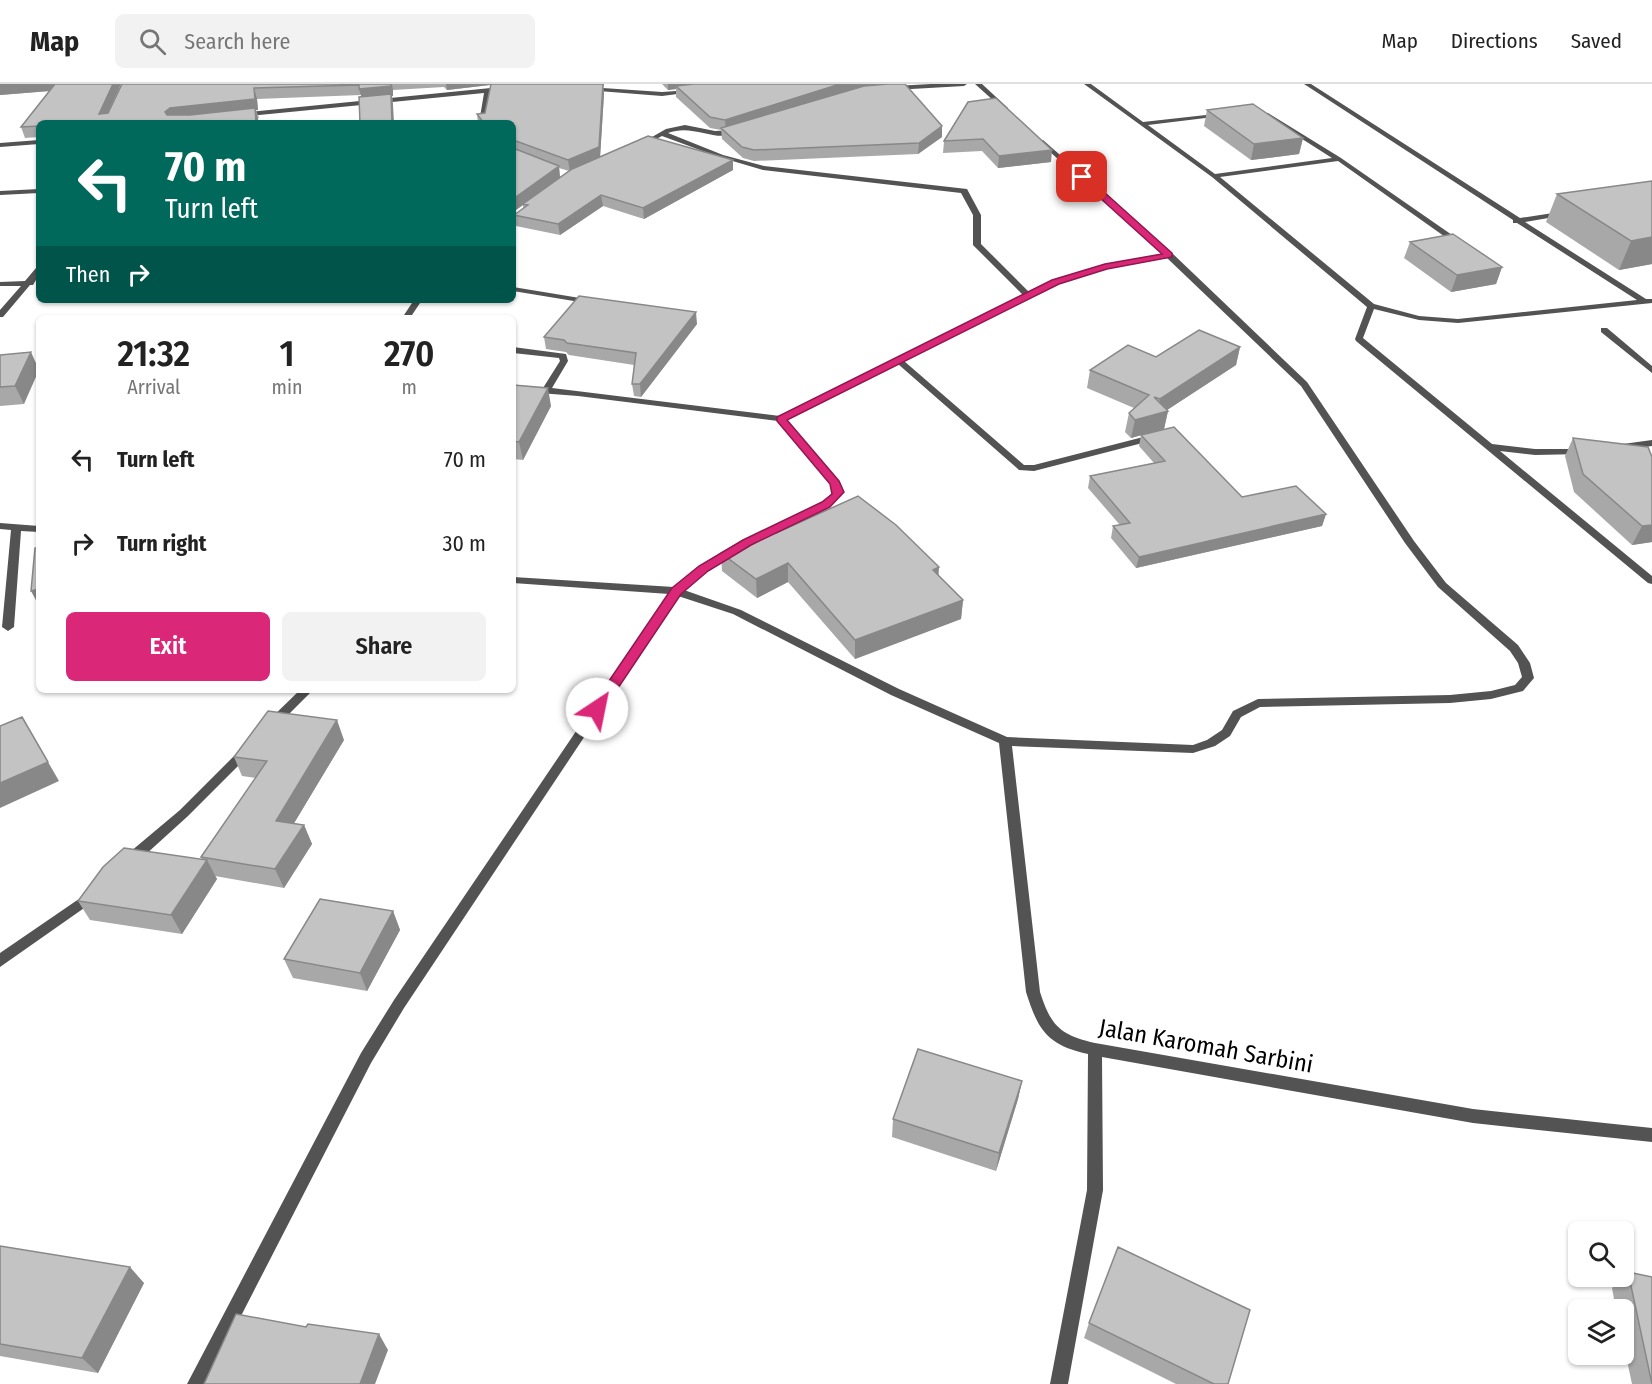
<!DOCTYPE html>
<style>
body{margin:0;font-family:"Fira Sans Condensed",sans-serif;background:#f2f2f2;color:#222;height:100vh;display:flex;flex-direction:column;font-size:22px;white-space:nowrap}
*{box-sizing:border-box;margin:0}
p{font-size:20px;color:#767676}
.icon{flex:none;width:33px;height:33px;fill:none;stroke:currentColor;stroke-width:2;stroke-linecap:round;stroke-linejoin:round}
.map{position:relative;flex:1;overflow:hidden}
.sheet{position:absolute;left:36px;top:231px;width:480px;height:378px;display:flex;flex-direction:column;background:#fff;border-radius:9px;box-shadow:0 2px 4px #0004}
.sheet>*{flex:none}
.banner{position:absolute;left:36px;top:36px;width:480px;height:183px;border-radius:9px;box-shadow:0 2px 4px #0004;background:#00695c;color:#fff;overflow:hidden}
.buttons{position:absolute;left:1568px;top:1137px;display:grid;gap:12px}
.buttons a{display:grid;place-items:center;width:66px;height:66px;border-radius:9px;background:#fff;box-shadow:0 2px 4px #0004;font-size:30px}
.pin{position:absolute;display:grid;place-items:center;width:51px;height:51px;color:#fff;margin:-26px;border-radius:12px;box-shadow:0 3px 9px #0006}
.me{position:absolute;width:66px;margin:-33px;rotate:34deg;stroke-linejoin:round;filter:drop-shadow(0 0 4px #0008)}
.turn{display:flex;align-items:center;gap:21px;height:126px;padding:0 30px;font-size:27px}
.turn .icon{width:78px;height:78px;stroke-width:2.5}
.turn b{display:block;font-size:42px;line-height:51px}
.then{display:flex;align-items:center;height:57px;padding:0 30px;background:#0003;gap:12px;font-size:22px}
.eta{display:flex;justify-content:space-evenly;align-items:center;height:102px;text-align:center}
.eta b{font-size:36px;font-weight:600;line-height:42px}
.cta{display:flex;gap:12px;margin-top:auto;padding:12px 30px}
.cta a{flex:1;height:69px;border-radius:9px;background:#db2777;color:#fff;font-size:24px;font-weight:600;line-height:69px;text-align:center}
.cta a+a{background:#f2f2f2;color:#222}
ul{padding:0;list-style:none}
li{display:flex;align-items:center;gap:18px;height:84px;padding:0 30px}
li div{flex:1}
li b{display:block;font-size:22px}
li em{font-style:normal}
header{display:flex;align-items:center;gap:36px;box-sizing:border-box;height:84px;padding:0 30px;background:#fff;border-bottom:2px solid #e0e0e0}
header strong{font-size:28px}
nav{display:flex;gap:33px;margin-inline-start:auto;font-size:21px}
.search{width:420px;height:54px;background:#f2f2f2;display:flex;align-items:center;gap:15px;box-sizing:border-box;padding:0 21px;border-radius:9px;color:#767676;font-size:22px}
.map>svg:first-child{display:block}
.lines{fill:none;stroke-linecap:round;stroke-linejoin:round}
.service{fill:#535353;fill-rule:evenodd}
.minor{fill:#535353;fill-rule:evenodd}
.wall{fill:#a8a8a8;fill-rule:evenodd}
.shaded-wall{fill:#888}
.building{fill:#c3c3c3;stroke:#888;stroke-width:1.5}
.route{fill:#db2777;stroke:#8e194d;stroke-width:1.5}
.labels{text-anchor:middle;stroke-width:5;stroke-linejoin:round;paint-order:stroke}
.near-street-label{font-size:24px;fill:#000;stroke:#fff}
</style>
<header>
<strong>Map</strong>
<div class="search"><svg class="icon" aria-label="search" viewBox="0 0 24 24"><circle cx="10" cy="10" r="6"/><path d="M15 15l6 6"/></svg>Search here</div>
<nav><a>Map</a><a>Directions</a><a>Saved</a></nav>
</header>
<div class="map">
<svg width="1652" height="1300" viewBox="0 0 1652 1300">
<rect width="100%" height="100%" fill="#fff"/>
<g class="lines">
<path class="service" d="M 1084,0 L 1091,0 L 1143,38 L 1224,29 L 1225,30 L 1222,32 L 1148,41 L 1215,90 L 1332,74 L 1263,30 L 1268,29 L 1341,74 L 1465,160 L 1458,162 L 1338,77 L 1220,93 L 1374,220 L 1419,232 L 1458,235 L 1637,216 L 1517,139 L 1513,139 L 1513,136 L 1304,0 L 1311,0 L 1520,134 L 1566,127 L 1566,131 L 1525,138 L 1646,215 L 1652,215 L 1652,219 L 1458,239 L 1419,236 L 1374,225 L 1363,254 L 1492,360 L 1535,365 L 1585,365 L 1585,369 L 1582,370 L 1535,371 L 1500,367 L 1652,492 L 1652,500 L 1648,499 L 1356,257 L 1355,255 L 1367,223 L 1212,93 Z
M 1601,244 L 1607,244 L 1652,282 L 1652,289 L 1601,248 Z
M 1652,356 L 1652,362 L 1623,366 L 1618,363 L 1623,360 Z"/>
<path class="minor" d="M 514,0 L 525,0 L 491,8 L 485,39 L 479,39 L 484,9 L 240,33 L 237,31 L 240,29 L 501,3 Z
M 931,0 L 967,0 L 964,2 L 894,6 L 891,4 L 894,2 Z
M 975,0 L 982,0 L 1008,24 L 1008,26 L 1004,26 Z
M 588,3 L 662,8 L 690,6 L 693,8 L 662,12 L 586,6 L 586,4 Z
M 685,41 L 715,47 L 735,46 L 738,48 C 716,60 694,39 668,49 L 723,71 L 764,82 L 967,105 L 981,131 L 981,160 L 1029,208 C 1072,187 1117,178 1163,170 L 1038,57 L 1043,56 L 1172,169 L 1307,298 L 1414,457 L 1446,499 L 1518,561 L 1530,579 L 1534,594 L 1523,607 L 1491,615 L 1450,619 L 1260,623 L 1241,633 L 1230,652 L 1215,662 L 1193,669 L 1012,662 L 1040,908 C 1051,942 1060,951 1095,959 L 1473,1025 L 1652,1044 L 1652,1058 L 1473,1039 L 1102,973 L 1103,1106 L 1068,1300 L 1050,1300 L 1087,1106 L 1088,970 C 1047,961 1038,946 1026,908 L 999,659 L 891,611 L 733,530 L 678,512 L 404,924 L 371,979 L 206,1300 L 187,1300 L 361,969 L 394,916 L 669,510 L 513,499 L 513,493 L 674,503 C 687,493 721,463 737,465 L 738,467 L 737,469 L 708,487 L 684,506 L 741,526 L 899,605 L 1007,653 L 1193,661 L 1207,656 L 1222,646 L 1233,627 L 1258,615 L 1450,611 L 1491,607 L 1515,601 L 1522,593 L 1518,579 L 1510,567 L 1438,503 L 1405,459 L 1301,302 L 1167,174 L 1106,185 L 1059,200 L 904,277 L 1024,381 L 1034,381 L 1155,350 L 1160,353 L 1158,355 L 1034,387 L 1019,386 L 898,280 L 787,336 L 838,397 L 843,408 L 830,423 L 759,456 L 755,455 L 754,453 L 755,451 L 822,419 L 833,408 L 830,400 L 778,337 L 578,312 L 513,307 L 513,301 L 543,304 L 560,277 L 559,274 L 513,269 L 513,263 L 566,270 L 568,277 L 552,304 L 780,332 L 1023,211 L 973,161 L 973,131 L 961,109 L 763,86 L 719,73 L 662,52 L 643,62 L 638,61 L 666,45 Z
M 39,56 L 39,60 L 0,63 L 0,59 Z
M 39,105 L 39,109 L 0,111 L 0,107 Z
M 36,184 L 39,184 L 39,191 L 33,201 L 30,201 L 3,233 L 0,233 L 0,226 L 21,202 L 0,202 L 0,198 L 25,197 Z
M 513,203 L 592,216 L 596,218 L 592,220 L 513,207 Z
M 414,216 L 422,216 L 410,234 L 402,234 Z
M 0,439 L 39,442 L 39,448 L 21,447 L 14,543 L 8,547 L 2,543 L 11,446 L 0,445 Z
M 300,606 L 313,606 L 276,643 L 268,643 L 266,640 L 268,637 Z
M 247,662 L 253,666 L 251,669 L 188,732 L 134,781 L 124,781 L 122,777 L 124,773 L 180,726 L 243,663 Z
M 92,806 L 97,807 L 99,811 L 97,815 L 0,883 L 0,869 Z"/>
</g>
<path class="wall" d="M 0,0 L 121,0 L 108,29 L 122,0 L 604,0 L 604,2 L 603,2 L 604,10 L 600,73 L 733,76 L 733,86 L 644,135 L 603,122 L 560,151 L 516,142 L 514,131 L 523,124 L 523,121 L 513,128 L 513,39 L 478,39 L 477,30 L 485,29 L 491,1 L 447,6 L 444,3 L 393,6 L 393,12 L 392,12 L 393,21 L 361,13 L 361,11 L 257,15 L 258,26 L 256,26 L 259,34 L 39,39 L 39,53 L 25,54 L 21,43 L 49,7 L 0,11 ZM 559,84 L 569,87 L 560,93 Z
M 662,0 L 905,0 L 942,53 L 918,70 L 754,77 L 743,74 L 722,55 L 721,46 L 710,44 L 676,13 L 676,5 L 668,6 Z
M 996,14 L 1051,78 L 998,84 L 982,67 L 943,69 L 944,57 Z
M 1207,26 L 1303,54 L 1299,70 L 1251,76 L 1204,42 Z
M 1652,97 L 1652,180 L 1619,186 L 1546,138 L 1557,110 Z
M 1410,158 L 1502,183 L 1496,200 L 1451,208 L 1404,174 Z
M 697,240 L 641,313 L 634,312 L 632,300 L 634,281 L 569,271 L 566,268 L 546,265 L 544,253 Z
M 1240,263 L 1236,281 L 1167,326 L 1168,327 L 1164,345 L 1242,413 L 1326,430 L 1322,442 L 1136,484 L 1111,454 L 1113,442 L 1120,441 L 1088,404 L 1090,392 L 1154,379 L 1139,362 L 1141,351 L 1131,354 L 1125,348 L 1129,329 L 1134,324 L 1087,304 L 1090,286 L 1156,273 Z
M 31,268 L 24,320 L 0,322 L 0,271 Z
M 513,301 L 551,322 L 523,376 L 513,375 Z
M 1573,354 L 1652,373 L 1652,458 L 1632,461 L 1574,408 L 1565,372 Z
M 776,449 L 938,491 L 963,516 L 961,535 L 855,575 L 788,498 L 757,514 L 722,487 L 721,469 Z
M 344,656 L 294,739 L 304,741 L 312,760 L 284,804 L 215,792 L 217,795 L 182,850 L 90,836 L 78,817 L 202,776 L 201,773 L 256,694 L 242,692 L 234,673 Z
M 393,827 L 400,846 L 367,907 L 293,894 L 284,875 Z
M 1022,997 L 1018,1015 L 996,1087 L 892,1053 L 893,1035 Z
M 0,1162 L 144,1199 L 98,1289 L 0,1272 Z
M 1628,1188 L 1652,1300 L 1632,1300 L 1623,1258 L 1623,1226 L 1616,1226 L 1612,1204 Z
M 1089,1239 L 1228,1300 L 1176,1300 L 1084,1254 Z"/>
<path class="shaded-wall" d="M 0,0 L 60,0 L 62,6 L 0,11 Z
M 113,0 L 121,0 L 103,39 L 99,30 Z
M 392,0 L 393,6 L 393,12 L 392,12 L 393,21 L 394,39 L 392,39 L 362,15 L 359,5 Z
M 446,0 L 497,0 L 447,6 Z
M 603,0 L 604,10 L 600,74 L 570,88 L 568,76 Z
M 668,0 L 717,0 L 676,2 L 676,5 L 668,6 Z
M 840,0 L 900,0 L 726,47 L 725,36 Z
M 254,4 L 257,15 L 258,26 L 256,26 L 259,39 L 169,39 L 165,28 L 170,24 Z
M 942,42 L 942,53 L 918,70 L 919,59 Z
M 1303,54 L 1299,70 L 1251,76 L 1254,60 Z
M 1052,66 L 1051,78 L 998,84 L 999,72 Z
M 733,76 L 733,86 L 644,135 L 643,124 Z
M 559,82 L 560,94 L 523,120 L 523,121 L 513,128 L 513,115 Z
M 601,111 L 603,122 L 560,151 L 558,140 Z
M 1652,153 L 1652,180 L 1619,186 L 1631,157 Z
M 1502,183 L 1496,200 L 1451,208 L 1457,191 Z
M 696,228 L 697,240 L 641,313 L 640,300 Z
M 1240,263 L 1236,281 L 1164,328 L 1168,327 L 1164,345 L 1131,354 L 1135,336 L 1157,330 L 1160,315 Z
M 31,268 L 39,286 L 24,320 L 15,302 Z
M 548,304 L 551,322 L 523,376 L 519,358 Z
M 1326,430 L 1322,442 L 1136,484 L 1139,473 Z
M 1652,441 L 1652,458 L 1632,461 L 1642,442 Z
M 788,479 L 788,498 L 757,514 L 756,495 Z
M 939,483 L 938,502 L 933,486 Z
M 39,505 L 39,522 L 31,507 Z
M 963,516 L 961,535 L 855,575 L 855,556 Z
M 337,636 L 344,656 L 284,756 L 276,737 Z
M 33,652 L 59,697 L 0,724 L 0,699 Z
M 304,741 L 312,760 L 284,804 L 275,785 Z
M 207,776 L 217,795 L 182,850 L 171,831 Z
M 393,827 L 400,846 L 367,907 L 360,889 Z
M 1022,997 L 1018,1015 L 996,1087 L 999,1069 Z
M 130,1183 L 144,1199 L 98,1289 L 82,1274 Z
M 379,1250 L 388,1266 L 375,1300 L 360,1300 Z"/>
<path class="building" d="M 55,0 L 113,0 L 99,30 L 108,29 L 122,0 L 391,0 L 391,2 L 359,5 L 359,1 L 254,4 L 255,15 L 170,24 L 165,28 L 167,31 L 190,31 L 255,24 L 256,39 L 39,39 L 39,42 L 21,43 Z
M 491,0 L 603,0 L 599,63 L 568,76 L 513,56 L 513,39 L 484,39 L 477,30 L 485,29 Z
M 694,0 L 840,0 L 725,36 L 710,33 L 676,2 Z
M 888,0 L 905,0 L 942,42 L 919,59 L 754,66 L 742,63 L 721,44 L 864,2 Z
M 391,10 L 392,39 L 360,39 L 359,13 Z
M 996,14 L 1052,66 L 999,72 L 983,55 L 944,57 L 968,18 Z
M 1253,20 L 1303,54 L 1254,60 L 1207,26 Z
M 648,52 L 733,76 L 643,124 L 601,111 L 558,140 L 514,131 L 528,121 L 523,120 L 572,85 Z
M 513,64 L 559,82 L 513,115 Z
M 1652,97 L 1652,153 L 1631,157 L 1557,110 Z
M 1453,150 L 1502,183 L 1457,191 L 1410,158 Z
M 579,212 L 696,228 L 640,300 L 632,300 L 636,269 L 567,259 L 564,256 L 544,253 Z
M 1199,246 L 1240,263 L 1160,315 L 1154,313 L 1168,327 L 1135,336 L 1129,329 L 1149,311 L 1090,286 L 1128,261 L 1156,273 Z
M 31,268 L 15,302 L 0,303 L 0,271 Z
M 513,301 L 548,304 L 519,358 L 513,357 Z
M 1174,343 L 1242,413 L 1296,402 L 1326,430 L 1139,473 L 1113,442 L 1130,439 L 1090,392 L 1165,377 L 1141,351 Z
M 1573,354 L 1648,363 L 1652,373 L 1652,441 L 1642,442 L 1583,390 Z
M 858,412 L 896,441 L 939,483 L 933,486 L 963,516 L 855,556 L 788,479 L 756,495 L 721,469 L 770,444 L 776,449 Z
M 39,463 L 39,505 L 31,507 L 35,464 Z
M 268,627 L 337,636 L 276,737 L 304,741 L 275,785 L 201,773 L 267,677 L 234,673 Z
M 22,633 L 48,678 L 0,699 L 0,642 Z
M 124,764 L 207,776 L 171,831 L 78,817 L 103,783 Z
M 320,815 L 393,827 L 360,889 L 284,875 Z
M 918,965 L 1022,997 L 999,1069 L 893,1035 Z
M 0,1162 L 130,1183 L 82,1274 L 0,1260 Z
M 1118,1163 L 1250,1226 L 1228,1300 L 1214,1300 L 1089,1239 Z
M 1628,1188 L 1652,1193 L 1652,1300 Z
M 236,1230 L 306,1243 L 308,1240 L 379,1250 L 360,1300 L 204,1300 Z"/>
<path class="route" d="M 1079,91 L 1085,91 L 1172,169 L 1172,173 L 1107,185 L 1059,200 L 787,336 L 839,397 L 844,408 L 830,423 L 751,461 L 708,487 L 681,510 L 602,628 L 592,628 L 592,622 L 672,504 L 699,482 L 743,456 L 822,418 L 832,410 L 830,400 L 777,337 L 777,333 L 1052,196 L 1105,180 L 1162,170 L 1079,95 Z"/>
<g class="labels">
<g class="near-street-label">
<text transform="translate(1206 962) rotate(10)" y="8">Jalan Karomah Sarbini</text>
</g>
</g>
</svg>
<div class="buttons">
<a><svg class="icon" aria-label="search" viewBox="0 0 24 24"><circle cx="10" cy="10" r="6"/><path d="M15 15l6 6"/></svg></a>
<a><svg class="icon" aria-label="layers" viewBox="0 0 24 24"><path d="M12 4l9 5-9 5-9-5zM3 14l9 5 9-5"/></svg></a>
</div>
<div class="pin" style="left:1082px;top:93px;background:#d93025"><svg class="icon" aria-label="arrive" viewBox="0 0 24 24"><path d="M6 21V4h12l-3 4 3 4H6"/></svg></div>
<svg class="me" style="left:597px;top:625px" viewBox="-20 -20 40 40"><circle r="19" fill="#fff"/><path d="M0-13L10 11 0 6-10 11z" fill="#db2777"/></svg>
<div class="banner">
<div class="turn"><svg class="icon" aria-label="left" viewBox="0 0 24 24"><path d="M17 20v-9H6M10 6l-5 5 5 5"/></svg><div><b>70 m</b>Turn left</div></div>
<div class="then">Then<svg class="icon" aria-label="right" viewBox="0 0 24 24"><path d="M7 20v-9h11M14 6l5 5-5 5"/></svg></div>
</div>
<section class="sheet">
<div class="eta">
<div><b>21:32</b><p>Arrival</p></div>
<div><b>1</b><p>min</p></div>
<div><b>270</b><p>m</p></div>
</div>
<ul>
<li><svg class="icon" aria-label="left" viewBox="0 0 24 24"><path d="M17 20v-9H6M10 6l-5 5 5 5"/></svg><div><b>Turn left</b></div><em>70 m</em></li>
<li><svg class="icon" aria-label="right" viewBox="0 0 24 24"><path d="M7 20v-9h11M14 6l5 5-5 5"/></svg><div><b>Turn right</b></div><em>30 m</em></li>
</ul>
<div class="cta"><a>Exit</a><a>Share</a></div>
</section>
</div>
